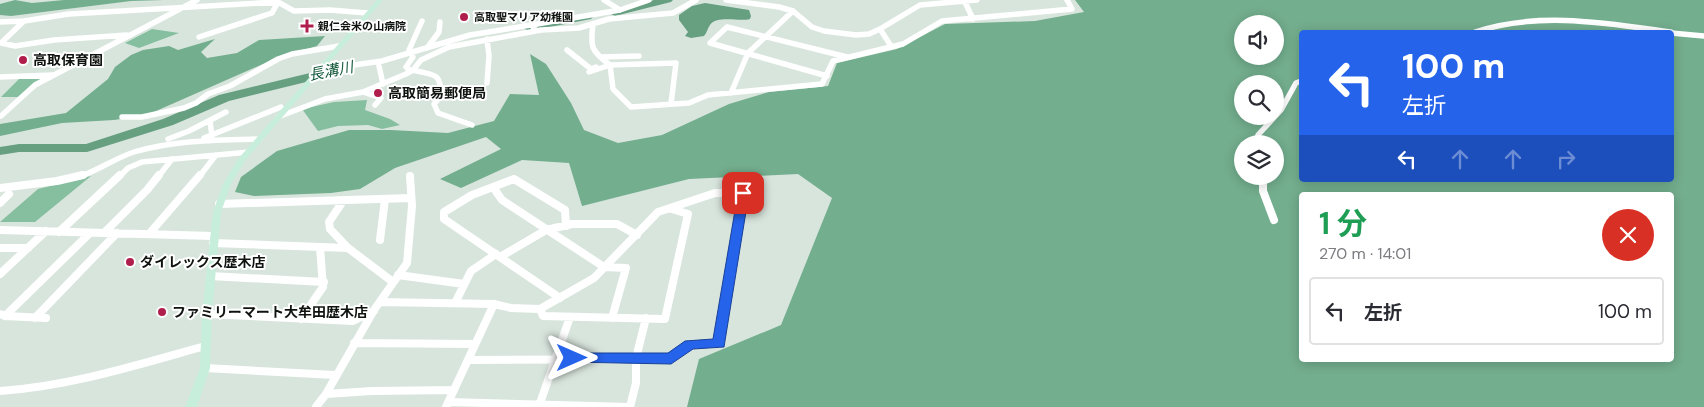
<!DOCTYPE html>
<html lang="ja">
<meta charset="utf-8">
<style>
body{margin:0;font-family:"DM Sans","Noto Sans JP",sans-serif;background:#f2f2f3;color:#2b2b33;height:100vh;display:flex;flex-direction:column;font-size:19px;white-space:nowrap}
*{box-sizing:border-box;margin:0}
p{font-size:16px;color:#7c7c81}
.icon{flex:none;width:28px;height:28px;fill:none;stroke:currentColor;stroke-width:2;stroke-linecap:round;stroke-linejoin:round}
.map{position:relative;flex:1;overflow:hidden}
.details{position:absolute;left:1299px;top:192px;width:375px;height:170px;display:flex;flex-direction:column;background:#fff;border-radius:5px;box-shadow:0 2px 12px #0003}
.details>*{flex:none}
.top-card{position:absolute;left:1299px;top:30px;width:375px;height:152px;border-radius:5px;box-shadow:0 2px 12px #0003;background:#2563eb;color:#fff;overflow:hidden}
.tools{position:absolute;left:1234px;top:15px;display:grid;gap:10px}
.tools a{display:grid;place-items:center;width:50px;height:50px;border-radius:50%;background:#fff;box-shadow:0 2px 12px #0003;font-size:25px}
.pin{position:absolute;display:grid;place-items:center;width:42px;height:42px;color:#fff;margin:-21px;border-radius:10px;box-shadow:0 2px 8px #0006}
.me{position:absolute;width:55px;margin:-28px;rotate:90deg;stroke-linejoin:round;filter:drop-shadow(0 0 4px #0008)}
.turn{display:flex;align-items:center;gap:18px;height:105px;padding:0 20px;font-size:22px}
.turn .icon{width:65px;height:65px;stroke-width:2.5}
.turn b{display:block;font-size:35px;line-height:42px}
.lanes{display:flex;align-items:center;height:48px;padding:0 20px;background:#0003;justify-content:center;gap:25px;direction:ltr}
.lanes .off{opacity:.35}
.round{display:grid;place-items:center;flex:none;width:52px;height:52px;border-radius:26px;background:#f2f2f3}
.overview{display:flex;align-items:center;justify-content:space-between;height:85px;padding:0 20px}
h1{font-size:30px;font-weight:700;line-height:38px;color:#1e9e55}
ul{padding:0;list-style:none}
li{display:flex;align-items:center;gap:15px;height:68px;margin:0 10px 8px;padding:0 10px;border:2px solid #e1e1e2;border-radius:5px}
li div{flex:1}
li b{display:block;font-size:19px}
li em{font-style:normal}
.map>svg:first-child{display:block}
.green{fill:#85bf9f}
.forest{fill:#73ae8e;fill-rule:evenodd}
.water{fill:#66a081}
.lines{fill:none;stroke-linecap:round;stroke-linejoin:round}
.river{fill:#66a081;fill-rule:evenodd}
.street-far1{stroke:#fff;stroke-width:5.5}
.street{stroke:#fff;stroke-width:8}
.secondary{fill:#c7eddb;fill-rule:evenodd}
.route{fill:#2563eb;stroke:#184099}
.poi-dot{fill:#b01f4c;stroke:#fff;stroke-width:2}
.labels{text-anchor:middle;stroke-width:4;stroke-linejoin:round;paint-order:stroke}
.far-poi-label{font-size:11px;font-weight:bold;fill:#0f1310;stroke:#fff;text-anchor:start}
.poi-label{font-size:14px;font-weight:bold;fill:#0f1310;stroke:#fff;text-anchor:start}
.water-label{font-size:15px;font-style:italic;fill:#145a3c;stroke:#fff}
</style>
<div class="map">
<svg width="1704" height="407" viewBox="0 0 1704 407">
<rect width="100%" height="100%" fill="#d8e5dd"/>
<path class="green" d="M 152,29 L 179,33 L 139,48 L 125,43 Z
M 46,77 L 18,97 L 1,97 L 19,79 Z
M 367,100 L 365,110 L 390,119 L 400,125 L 382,129 L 368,125 L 338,126 L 318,131 L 302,109 L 334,102 Z
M 91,176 L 35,222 L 0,222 L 38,189 Z"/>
<path class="forest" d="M 15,0 L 32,3 L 64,0 L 164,0 L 131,1 L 11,16 L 0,15 L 0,4 Z
M 1075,0 L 1704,0 L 1704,407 L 687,407 L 699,359 L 781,325 L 832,198 L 798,174 L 689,179 L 582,206 L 569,163 L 522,160 L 461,188 L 440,179 L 501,149 L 486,137 L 395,168 L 360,189 L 331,193 L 254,196 L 235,192 L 241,177 L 277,151 L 349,130 L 391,130 L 448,133 L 494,121 L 510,94 L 539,95 L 530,54 L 546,64 L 571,103 L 584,130 L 618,143 L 662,135 L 729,104 L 769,92 L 828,86 L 837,63 L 897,49 L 945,24 L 1035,21 L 1084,12 ZM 1242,24 L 1275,24 L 1275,56 L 1242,56 ZM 1301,32 L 1671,32 L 1671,180 L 1301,180 ZM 1242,84 L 1275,84 L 1275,116 L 1242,116 ZM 1242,144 L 1275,144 L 1275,176 L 1242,176 ZM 1301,195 L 1671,195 L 1671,360 L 1301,360 Z
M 325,36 L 317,46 L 279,57 L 147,115 L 114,120 L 62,123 L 0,136 L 0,124 L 66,113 L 108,79 L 115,67 L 131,55 L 143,50 L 169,46 L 178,50 L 215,39 L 201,52 L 207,58 L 237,53 L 259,40 Z"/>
<path class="water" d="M 705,3 L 749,10 L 751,16 L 750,19 C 739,22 717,15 710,25 C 707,29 707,33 704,36 L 691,38 L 685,36 L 688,32 L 679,20 L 679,15 L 692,6 Z"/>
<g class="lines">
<path class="river" d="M 654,0 L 673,0 L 671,2 L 615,16 L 609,13 L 611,11 Z
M 587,14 L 591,15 L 593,17 L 591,19 L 529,31 L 523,28 L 529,25 Z
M 343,65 L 347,66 L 349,69 L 347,72 L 229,101 L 173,125 L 87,152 L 19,152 L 0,155 L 0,147 L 19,144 L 86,144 L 163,119 L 219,95 Z"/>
<path class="street-far1" d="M 604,0 L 620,10
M 726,0 L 779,7 L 793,11 L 812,27 L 824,31 L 856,35 L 869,34 L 880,29 L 920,5 L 977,0
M 964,0 L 973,19
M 24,21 L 1,43 L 15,46 L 54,40 L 127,35
M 0,22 L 24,21 L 69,14 L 278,2 L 294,11 L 330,10 L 367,13
M 593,24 C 590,47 591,51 610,65
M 533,27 L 537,24 L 620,10 L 649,0
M 880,29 L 891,46
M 1475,32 C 1538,11 1606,23 1671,32
M 1671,33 L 1704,36
M 199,37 L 272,13 L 278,2
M 487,39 L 489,56 L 487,83
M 427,48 L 439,32 L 440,22
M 567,50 L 591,69 L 596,67
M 600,57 L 639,56
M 610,65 L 613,89 L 631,107 L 689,103 L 708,95 L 822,84 L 833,61 L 903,44 L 942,21 L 1072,9 L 1067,0
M 379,66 L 383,84
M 319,70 L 382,61 L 470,35 L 537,24
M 413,70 C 434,76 441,71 441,96 L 434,104 L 438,113 L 472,125
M 411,71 L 406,67 L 413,57 L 409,50 L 422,21
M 589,72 L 610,65 L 676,63 L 671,104
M 827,76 L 710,43 L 727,27 L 847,57
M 0,77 L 53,75
M 363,92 L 381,98 L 375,105
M 731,93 L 748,53 L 793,11
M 1,116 L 35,85 L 197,0
M 122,117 L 142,117 L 184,108 L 196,103 L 208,94 L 230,86 L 278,59 L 292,54 L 339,46
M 278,117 L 325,99 L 363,92 L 406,74 L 413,70 L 421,60 L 449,47 L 541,30 L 579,28 L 609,19 L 673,13 L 696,0
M 210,121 L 212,136
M 204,138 L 281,107
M 168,139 L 189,131 L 226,112
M 1258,144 L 1258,135 L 1281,110 L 1296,83 L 1301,81
M 78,177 C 98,171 115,158 134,152 C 175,140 218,140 260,139
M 119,177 L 128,168 L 142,162 L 249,152
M 158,177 L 172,159
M 199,177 L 216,155"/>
<path class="street" d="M 1263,176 L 1263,191 L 1274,220
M 493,187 L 502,200 L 604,267 L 626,268 L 612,318
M 0,188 L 57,181 L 83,175
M 343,201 L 329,222 L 330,229 L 348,248
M 0,203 L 9,194
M 219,204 L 410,198
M 0,230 L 213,236
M 59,232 L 120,175
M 104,233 L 147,190 L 159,175
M 149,234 L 200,175
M 380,240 L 385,199
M 213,243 L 348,248 L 393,282
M 0,248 L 28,248
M 500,257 L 546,230 L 572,224 L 617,224 L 637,235
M 0,274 L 46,231
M 398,275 L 464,284
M 210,276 L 324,282
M 560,298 L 444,219 L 444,212 L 472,195 L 514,179 L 565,210 L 566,226
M 380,302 L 494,304 L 511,308 L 540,309 L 594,278 L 658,212 L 715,193 L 743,193 L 719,344 L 690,344 L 671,359 L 468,360
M 455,303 L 471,271 L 496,254
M 540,309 L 543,316 L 665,319 L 688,214 L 672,209
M 0,314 L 5,316 L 46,318
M 207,314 L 353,321 L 374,311
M 5,316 L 90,233
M 35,318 L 117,233
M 301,319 L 323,287 L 320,247
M 354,343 L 475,344
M 205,368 L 335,375
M 0,391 C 71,386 137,365 205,346
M 326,394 L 372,391 L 454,390
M 449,402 L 630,407
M 539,406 L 570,317
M 316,407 L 326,394 L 374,310 L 407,263 L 412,206 L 410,176
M 446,407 L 494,304
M 630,407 L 636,383 L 636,358 L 646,318"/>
<path class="secondary" d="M 377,0 L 383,0 L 244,162 L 231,184 L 221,212 L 212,314 L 210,368 L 197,407 L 185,407 L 200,368 L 202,314 L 213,212 L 223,184 L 238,159 Z"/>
</g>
<path class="route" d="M 743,190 L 749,193 L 724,347 L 693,349 L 671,364 L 567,362 L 565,358 L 567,355 L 572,353 L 668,353 L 685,341 L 713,339 L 738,193 Z"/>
<g class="poi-dot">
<circle cx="464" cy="17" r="5"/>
<path d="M304.5 18.5h5v5h5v5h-5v5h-5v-5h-5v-5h5z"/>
<circle cx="23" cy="60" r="5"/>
<circle cx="378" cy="93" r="5"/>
<circle cx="130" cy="262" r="5"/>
<circle cx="162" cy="312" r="5"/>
</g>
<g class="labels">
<g class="far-poi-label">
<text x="474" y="21">高取聖マリア幼稚園</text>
<text x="318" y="30">親仁会米の山病院</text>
</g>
<g class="poi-label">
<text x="33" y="65">高取保育園</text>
<text x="388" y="98">高取簡易郵便局</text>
<text x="140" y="267">ダイレックス歴木店</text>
<text x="172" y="317">ファミリーマート大牟田歴木店</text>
</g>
<g class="water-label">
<text transform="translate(331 71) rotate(-11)" y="5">長溝川</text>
</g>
</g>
</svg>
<div class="tools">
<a><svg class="icon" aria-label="sound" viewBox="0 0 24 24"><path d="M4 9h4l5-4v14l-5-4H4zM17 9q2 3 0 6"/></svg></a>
<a><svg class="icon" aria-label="search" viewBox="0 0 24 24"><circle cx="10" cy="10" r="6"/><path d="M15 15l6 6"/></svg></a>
<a><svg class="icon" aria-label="layers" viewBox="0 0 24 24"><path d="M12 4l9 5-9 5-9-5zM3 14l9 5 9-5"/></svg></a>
</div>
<div class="pin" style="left:743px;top:193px;background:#d93025"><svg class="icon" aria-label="arrive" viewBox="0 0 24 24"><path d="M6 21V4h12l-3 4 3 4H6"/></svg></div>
<svg class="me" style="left:572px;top:358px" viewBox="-20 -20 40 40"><path d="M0-17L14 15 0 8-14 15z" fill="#2563eb" stroke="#fff" stroke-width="4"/></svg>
<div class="top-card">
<div class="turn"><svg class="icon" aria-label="left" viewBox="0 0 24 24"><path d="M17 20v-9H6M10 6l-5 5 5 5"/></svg><div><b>100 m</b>左折</div></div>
<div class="lanes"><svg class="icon" aria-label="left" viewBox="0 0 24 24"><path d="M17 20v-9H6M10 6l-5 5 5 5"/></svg><svg class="icon off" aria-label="ahead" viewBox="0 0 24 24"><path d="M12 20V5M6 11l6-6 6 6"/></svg><svg class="icon off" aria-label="ahead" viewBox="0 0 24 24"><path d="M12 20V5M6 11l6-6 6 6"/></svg><svg class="icon off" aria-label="right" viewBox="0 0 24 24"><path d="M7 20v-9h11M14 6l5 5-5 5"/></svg></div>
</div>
<section class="details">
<div class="overview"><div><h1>1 分</h1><p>270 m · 14:01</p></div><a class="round" style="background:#d93025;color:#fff"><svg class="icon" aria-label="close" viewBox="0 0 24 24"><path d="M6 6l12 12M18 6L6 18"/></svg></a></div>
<ul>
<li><svg class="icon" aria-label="left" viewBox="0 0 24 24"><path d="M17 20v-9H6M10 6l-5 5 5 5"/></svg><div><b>左折</b></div><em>100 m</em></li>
</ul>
</section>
</div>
